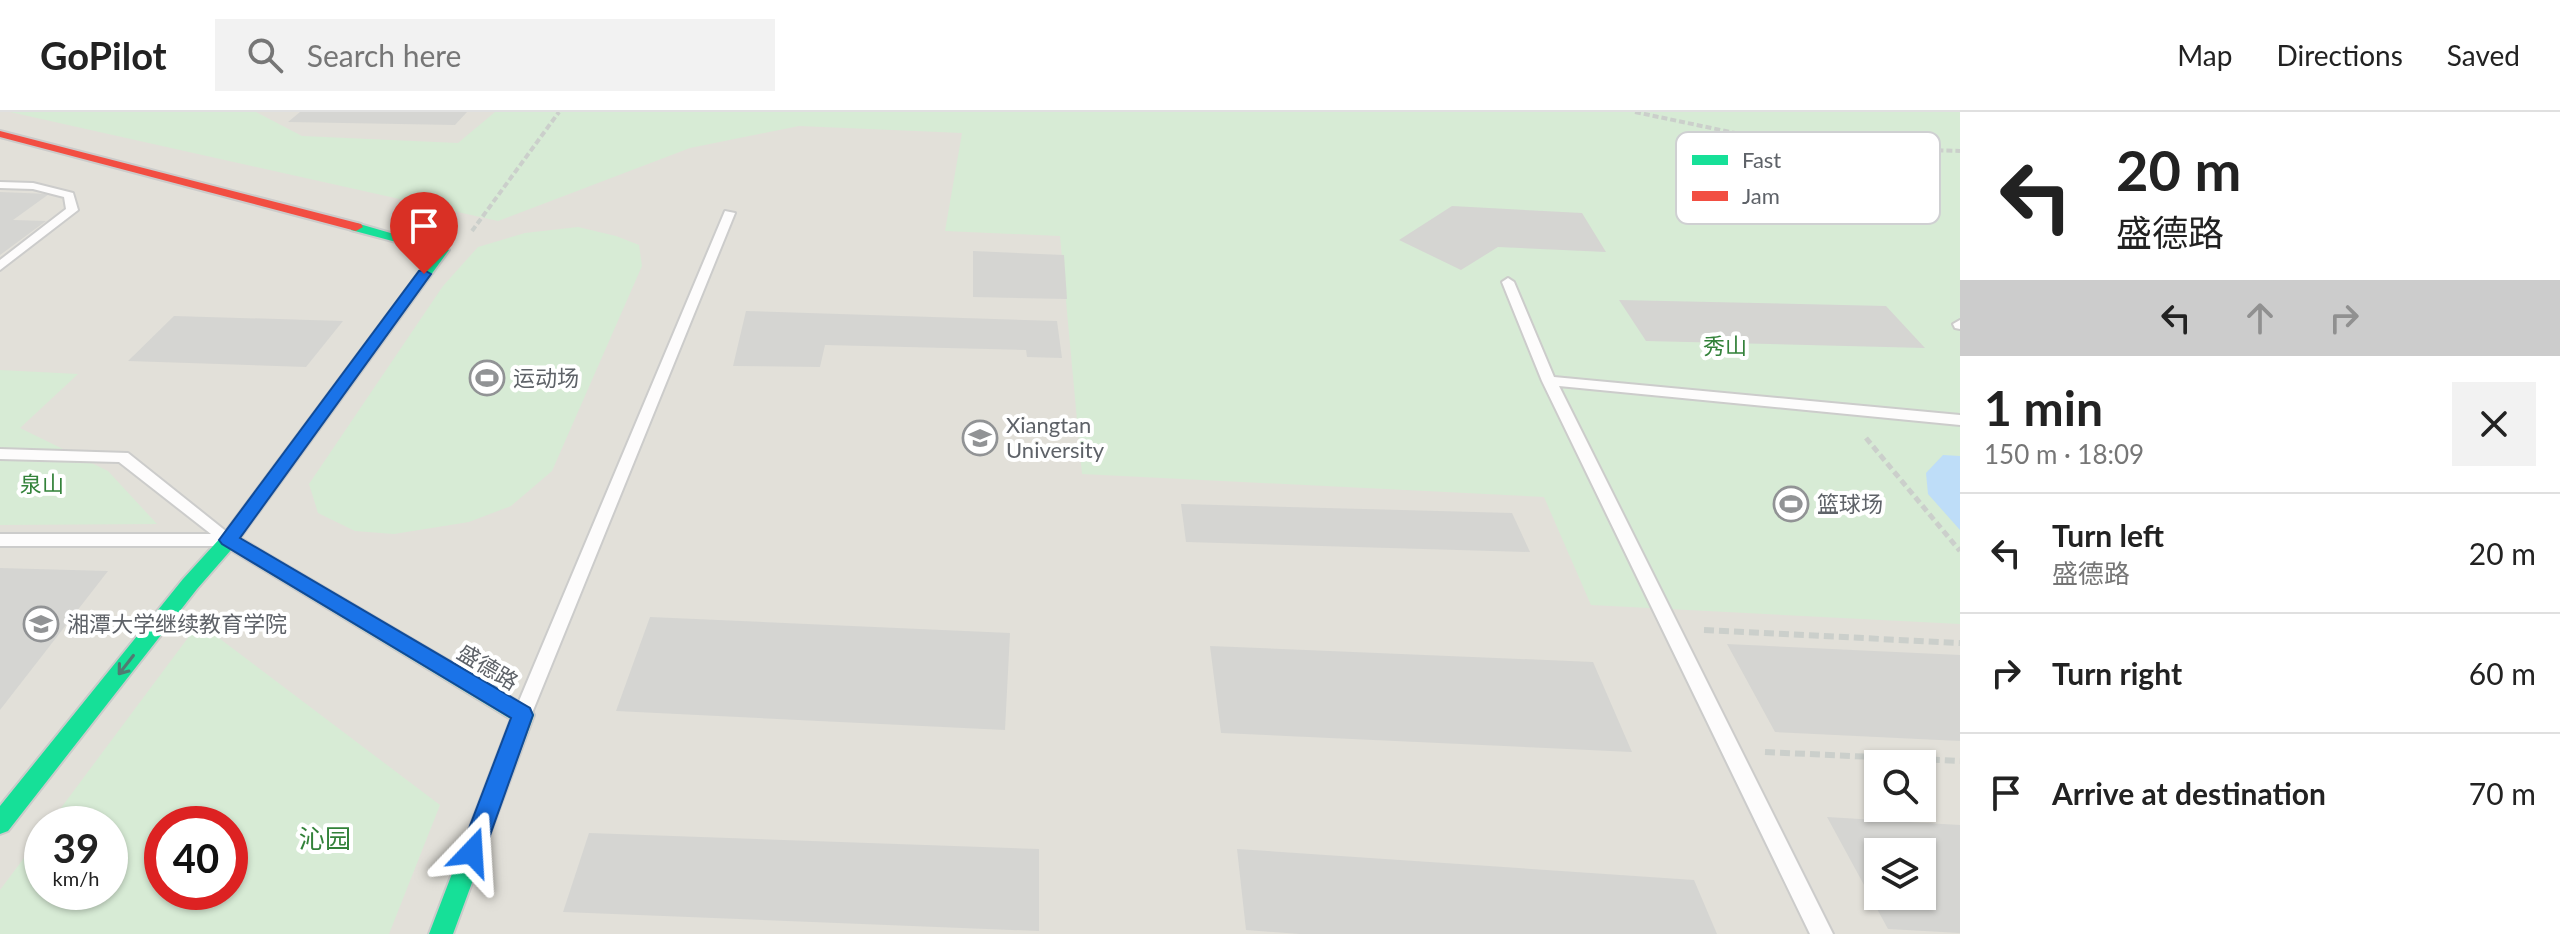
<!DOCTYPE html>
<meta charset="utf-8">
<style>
body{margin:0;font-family:Lato,"Noto Sans SC",sans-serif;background:#f2f2f2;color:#222;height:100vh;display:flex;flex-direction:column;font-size:30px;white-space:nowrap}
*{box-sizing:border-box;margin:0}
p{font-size:26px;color:#767676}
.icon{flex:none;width:44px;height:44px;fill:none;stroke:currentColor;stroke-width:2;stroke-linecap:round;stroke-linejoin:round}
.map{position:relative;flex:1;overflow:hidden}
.sheet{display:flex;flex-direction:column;background:#fff;width:600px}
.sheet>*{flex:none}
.top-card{background:#fff;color:#222;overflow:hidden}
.controls{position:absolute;left:1864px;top:638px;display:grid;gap:16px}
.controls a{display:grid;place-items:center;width:72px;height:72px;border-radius:0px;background:#fff;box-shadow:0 2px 6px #0004;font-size:40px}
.speed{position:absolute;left:24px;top:694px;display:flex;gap:16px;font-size:40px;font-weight:700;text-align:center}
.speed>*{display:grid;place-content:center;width:104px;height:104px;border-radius:50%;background:#fff;box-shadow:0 2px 6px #0004;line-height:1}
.speed small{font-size:20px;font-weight:400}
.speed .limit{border:12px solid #d22;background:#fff;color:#111}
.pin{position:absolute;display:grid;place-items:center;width:68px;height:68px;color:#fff;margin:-82px -34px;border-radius:50% 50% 50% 0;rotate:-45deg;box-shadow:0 0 8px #0007}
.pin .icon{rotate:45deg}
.me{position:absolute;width:88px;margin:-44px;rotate:20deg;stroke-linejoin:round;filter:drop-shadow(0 0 6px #0008)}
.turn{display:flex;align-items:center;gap:28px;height:168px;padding:0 24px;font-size:36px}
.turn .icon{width:104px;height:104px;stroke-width:2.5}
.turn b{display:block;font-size:56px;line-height:68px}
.lanes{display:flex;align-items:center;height:76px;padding:0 24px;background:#0003;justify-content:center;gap:40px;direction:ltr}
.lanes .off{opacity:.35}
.round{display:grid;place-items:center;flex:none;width:84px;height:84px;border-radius:0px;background:#f2f2f2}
.head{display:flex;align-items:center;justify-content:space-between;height:136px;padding:0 24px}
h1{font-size:48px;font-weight:700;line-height:60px}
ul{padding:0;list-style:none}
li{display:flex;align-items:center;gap:24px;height:120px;padding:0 24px;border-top:2px solid #e0e0e0}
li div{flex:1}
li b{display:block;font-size:30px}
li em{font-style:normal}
header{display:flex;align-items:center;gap:48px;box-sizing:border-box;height:112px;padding:0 40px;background:#fff;border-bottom:2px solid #e0e0e0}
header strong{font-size:38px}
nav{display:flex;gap:44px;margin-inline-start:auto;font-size:28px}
.search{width:560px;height:72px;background:#f2f2f2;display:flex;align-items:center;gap:20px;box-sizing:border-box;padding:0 28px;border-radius:0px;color:#767676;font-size:30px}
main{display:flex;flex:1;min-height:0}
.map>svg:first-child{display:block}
.education{fill:#e2e0d9;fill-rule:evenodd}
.green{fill:#d7ebd5;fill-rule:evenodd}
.water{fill:#beddf8}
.building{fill:#d5d5d2;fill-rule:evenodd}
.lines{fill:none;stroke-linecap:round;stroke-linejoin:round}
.lane-casing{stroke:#cccccb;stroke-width:4}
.fast-casing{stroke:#cbcbca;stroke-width:4}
.jam-casing{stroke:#cbcbca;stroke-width:4}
.path-far2{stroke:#cbcfcb;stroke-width:4;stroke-dasharray:6 3;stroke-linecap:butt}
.path-far1{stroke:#cbcfcb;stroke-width:5;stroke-dasharray:7 4;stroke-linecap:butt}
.path{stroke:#cbcfcb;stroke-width:6;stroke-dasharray:10 5;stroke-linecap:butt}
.lane{fill:#fdfcfc;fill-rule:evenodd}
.fast{fill:#16e098;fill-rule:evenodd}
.jam{fill:#f24e42;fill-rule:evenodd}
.oneway{stroke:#507b72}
.route{fill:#1a73e8;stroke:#114b97;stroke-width:2}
.labels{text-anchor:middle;stroke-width:8;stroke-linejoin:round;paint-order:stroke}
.park-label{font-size:22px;fill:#33823a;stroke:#fff}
.poi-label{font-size:22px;fill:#5e6268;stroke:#fff;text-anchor:start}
.street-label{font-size:22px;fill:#5e6268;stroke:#fff}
.near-park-label{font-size:26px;fill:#33823a;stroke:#fff}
.key{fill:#fff;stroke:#cfd0d2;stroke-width:2}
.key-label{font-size:22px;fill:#5e6268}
</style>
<header>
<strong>GoPilot</strong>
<div class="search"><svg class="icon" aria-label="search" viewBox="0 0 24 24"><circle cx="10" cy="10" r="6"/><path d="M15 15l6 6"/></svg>Search here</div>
<nav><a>Map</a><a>Directions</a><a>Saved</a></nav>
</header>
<main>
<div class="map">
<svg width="1960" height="822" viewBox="0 0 1960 822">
<rect width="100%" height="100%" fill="#efeee9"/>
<path class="education" d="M 0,0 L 1960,0 L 1960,822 L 0,822 ZM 1878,652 L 1922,652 L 1922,696 L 1878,696 ZM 42,712 L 110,712 L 110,780 L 42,780 ZM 162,712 L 230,712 L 230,780 L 162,780 ZM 1878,740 L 1922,740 L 1922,784 L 1878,784 Z"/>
<path class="green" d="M 10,0 L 256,0 L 302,24 L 458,31 L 495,0 L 1960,0 L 1960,512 L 1591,493 L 1544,385 L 1082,362 L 1060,124 L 945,119 L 962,21 L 799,14 L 690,36 L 498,109 Z
M 578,115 L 616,124 L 639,133 L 642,154 L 552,359 L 511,394 L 469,410 L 394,422 L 355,419 L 318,401 L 309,372 L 443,174 L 478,135 L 525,121 Z
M 0,258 L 78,262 L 20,316 L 108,359 L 157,412 L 0,413 Z
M 199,511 L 440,693 L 389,822 L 0,822 L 0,778 L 42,722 L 42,780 L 110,780 L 110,712 L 49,712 ZM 230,712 L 230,780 L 162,780 L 162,712 Z"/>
<path class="water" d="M 1943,343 L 1960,344 L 1960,418 L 1928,382 L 1926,361 Z"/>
<path class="building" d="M 300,0 L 467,0 L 455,13 L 288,10 Z
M 0,80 L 49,82 L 13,108 L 46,109 L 0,143 Z
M 1452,94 L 1582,101 L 1606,140 L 1498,135 L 1461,158 L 1399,128 Z
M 973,139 L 1064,143 L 1067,187 L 973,185 Z
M 1619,188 L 1886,194 L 1925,236 L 1646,229 Z
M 746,199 L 1057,209 L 1062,246 L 1027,245 L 1026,238 L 825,233 L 820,255 L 733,254 Z
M 174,204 L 343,209 L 306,255 L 128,249 Z
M 1181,392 L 1512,401 L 1530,440 L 1186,430 Z
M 0,456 L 108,459 L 0,598 Z
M 650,505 L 1010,521 L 1005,618 L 616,599 Z
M 1727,532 L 1960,543 L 1960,629 L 1775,620 Z
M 1210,534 L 1593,550 L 1632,640 L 1221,621 Z
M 1827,705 L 1960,713 L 1960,821 L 1888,817 ZM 1878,740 L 1922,740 L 1922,784 L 1878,784 Z
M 589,721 L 1039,737 L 1039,819 L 563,800 Z
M 1237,737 L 1694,768 L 1717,822 L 1300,822 L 1246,818 Z"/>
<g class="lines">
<g class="lane-casing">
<path id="lane" d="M 0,70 L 33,71 L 73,81 L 78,98 L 0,158 L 0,148 L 66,97 L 64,85 L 33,77 L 0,76 Z
M 725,99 L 735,101 L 532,601 L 530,607 L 523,609 L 516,607 L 514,601 Z
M 1508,166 L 1514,170 L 1554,265 L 1960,303 L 1960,313 L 1559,274 L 1833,822 L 1810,822 L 1542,269 L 1502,170 Z
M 1960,208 L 1960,217 L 1955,216 L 1953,212 Z
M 0,337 L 128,341 L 237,428 L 229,434 L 0,434 L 0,422 L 211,422 L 119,350 L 0,347 Z"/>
</g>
<g class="fast-casing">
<path id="fast" d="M 356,111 L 449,138 L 240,426 L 531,597 L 534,603 L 453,822 L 429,822 L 511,607 L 231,438 L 197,477 L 8,719 L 0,722 L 0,694 L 183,467 L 223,423 L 434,140 L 351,118 L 351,112 Z"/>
</g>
<g class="jam-casing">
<path id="jam" d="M 0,19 L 361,112 L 363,115 L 356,119 L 0,25 Z"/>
</g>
<path class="path-far2" d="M 1635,0 L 1797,34 L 1960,39
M 472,119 L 559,0"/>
<path class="path-far1" d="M 1866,326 L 1960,439"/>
<path class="path" d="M 1704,518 L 1960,531
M 1765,640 L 1960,649"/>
<use href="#lane" class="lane"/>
<use href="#fast" class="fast"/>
<use href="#jam" class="jam"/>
</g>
<defs><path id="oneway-shaft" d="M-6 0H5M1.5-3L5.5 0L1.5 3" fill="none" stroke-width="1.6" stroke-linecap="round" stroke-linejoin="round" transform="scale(2)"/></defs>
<use class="oneway" href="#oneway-shaft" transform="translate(126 553) rotate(128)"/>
<path class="route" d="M 424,158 L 431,162 L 240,426 L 530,596 L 533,603 L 484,740 L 480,748 L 472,751 L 463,748 L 460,740 L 511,606 L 222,432 L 219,428 L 419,159 Z"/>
<defs>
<g id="stadium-ring" transform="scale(1.8)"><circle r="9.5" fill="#fff" stroke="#919395" stroke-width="1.5"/><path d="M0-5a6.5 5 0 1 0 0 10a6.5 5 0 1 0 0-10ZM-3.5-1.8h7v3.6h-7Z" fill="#919395"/></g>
<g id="university-ring" transform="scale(1.8)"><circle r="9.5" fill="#fff" stroke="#919395" stroke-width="1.5"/><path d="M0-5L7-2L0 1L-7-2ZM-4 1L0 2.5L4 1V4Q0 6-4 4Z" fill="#919395"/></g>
</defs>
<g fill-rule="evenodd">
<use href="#stadium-ring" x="487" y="266"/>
<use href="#university-ring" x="980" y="326"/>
<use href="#stadium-ring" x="1791" y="392"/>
<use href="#university-ring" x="41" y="512"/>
</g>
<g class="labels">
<g class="park-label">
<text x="1725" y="242">秀山</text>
<text x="42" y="380">泉山</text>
</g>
<g class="poi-label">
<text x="513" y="274">运动场</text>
<text x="1006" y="321">Xiangtan<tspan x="1006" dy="25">University</tspan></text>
<text x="1817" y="400">篮球场</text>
<text x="67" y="520">湘潭大学继续教育学院</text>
</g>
<g class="street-label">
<text transform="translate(488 555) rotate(31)" y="8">盛德路</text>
</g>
<g class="near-park-label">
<text x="325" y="736">沁园</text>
</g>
</g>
<rect x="1676" y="20" width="264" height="92" rx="12" class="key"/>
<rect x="1692" y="43" width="36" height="10" fill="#16e098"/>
<rect x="1692" y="79" width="36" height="10" fill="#f24e42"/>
<g class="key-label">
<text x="1742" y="56">Fast</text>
<text x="1742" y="92">Jam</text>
</g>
</svg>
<div class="controls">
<a><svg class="icon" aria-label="search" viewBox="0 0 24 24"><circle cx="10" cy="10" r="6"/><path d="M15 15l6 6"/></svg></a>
<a><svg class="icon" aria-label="layers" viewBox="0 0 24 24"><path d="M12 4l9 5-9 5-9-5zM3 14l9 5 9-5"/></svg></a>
</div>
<div class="speed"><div>39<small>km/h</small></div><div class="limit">40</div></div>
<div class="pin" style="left:424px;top:162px;background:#d93025"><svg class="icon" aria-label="arrive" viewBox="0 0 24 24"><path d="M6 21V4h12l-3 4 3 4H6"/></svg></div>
<svg class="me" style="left:472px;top:740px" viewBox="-20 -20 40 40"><path d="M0-17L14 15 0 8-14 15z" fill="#1a73e8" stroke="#fff" stroke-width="4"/></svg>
</div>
<section class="sheet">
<div class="top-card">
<div class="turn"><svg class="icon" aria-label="left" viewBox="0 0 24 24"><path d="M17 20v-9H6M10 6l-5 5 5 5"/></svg><div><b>20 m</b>盛德路</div></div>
<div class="lanes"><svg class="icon" aria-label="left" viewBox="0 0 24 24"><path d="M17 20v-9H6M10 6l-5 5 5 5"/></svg><svg class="icon off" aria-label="ahead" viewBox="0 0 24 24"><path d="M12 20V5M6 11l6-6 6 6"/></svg><svg class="icon off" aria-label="right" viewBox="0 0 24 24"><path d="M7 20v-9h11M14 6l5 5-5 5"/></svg></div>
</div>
<div class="head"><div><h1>1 min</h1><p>150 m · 18:09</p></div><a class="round"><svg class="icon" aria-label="close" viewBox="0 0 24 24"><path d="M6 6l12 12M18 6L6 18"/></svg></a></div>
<ul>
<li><svg class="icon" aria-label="left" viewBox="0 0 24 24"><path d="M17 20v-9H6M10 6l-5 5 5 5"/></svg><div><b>Turn left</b><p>盛德路</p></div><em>20 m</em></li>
<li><svg class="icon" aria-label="right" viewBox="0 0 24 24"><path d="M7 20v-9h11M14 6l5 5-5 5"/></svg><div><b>Turn right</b></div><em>60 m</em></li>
<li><svg class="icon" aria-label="arrive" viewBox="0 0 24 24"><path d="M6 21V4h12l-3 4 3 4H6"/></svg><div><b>Arrive at destination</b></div><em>70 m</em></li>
</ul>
</section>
</main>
